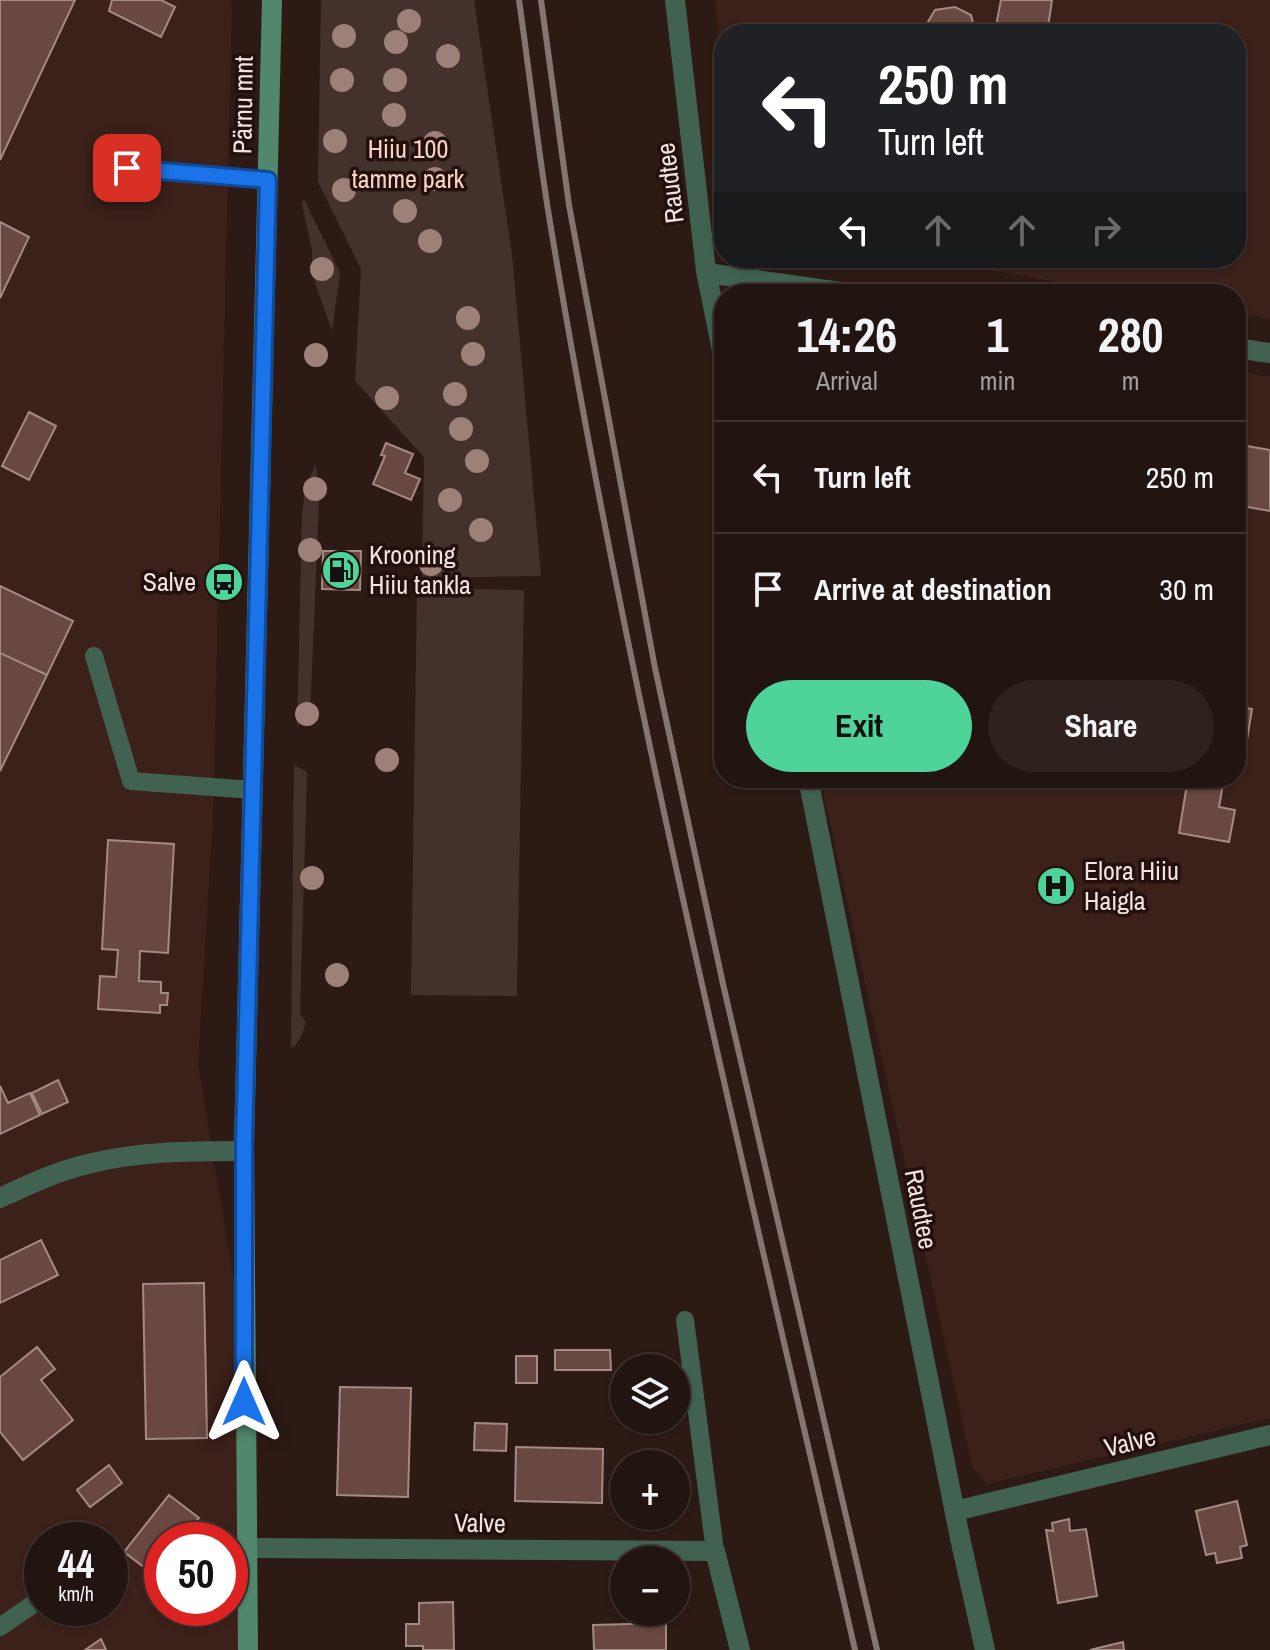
<!DOCTYPE html>
<meta charset="utf-8">
<style>
body{margin:0;font-family:"Archivo Narrow",sans-serif;background:#2e211e;color:#f1f3f6;height:100vh;display:flex;flex-direction:column;font-size:30px;white-space:nowrap}
*{box-sizing:border-box;margin:0}
p{font-size:26px;color:#a29e9f}
.icon{flex:none;width:44px;height:44px;fill:none;stroke:currentColor;stroke-width:2;stroke-linecap:round;stroke-linejoin:round}
.map{position:relative;flex:1;overflow:hidden}
.details{position:absolute;left:714px;top:284px;width:532px;height:504px;display:flex;flex-direction:column;background:#221410;border-radius:32px;box-shadow:0 2px 6px #0004,0 0 0 2px #3f3330}
.details>*{flex:none}
.top-card{position:absolute;left:714px;top:24px;width:532px;height:244px;border-radius:32px;box-shadow:0 2px 6px #0004,0 0 0 2px #3f3330;background:#202124;color:#fff;overflow:hidden}
.controls{position:absolute;left:610px;top:1354px;display:grid;gap:16px}
.controls a{display:grid;place-items:center;width:80px;height:80px;border-radius:50%;background:#221410;box-shadow:0 2px 6px #0004,0 0 0 2px #3f3330;font-size:40px}
.speed{position:absolute;left:24px;top:1522px;display:flex;gap:16px;font-size:40px;font-weight:700;text-align:center}
.speed>*{display:grid;place-content:center;width:104px;height:104px;border-radius:50%;background:#221410;box-shadow:0 2px 6px #0004,0 0 0 2px #3f3330;line-height:1}
.speed small{font-size:20px;font-weight:400}
.speed .limit{border:12px solid #d22;background:#fff;color:#111}
.pin{position:absolute;display:grid;place-items:center;width:68px;height:68px;color:#fff;margin:-34px;border-radius:16px;box-shadow:0 4px 12px #0006}
.me{position:absolute;width:88px;margin:-44px;rotate:0deg;stroke-linejoin:round;filter:drop-shadow(0 0 6px #0008)}
.turn{display:flex;align-items:center;gap:28px;height:168px;padding:0 32px;font-size:36px}
.turn .icon{width:104px;height:104px;stroke-width:2.5}
.turn b{display:block;font-size:56px;line-height:68px}
.lanes{display:flex;align-items:center;height:76px;padding:0 32px;background:#0003;justify-content:center;gap:40px;direction:ltr}
.lanes .off{opacity:.35}
.eta{display:flex;justify-content:space-evenly;align-items:center;height:136px;text-align:center}
.eta b{font-size:48px;font-weight:800;line-height:56px}
.primary-button{display:flex;gap:16px;margin-top:auto;padding:16px 32px}
.primary-button a{flex:1;height:92px;border-radius:48px;background:#4ed39a;color:#111;font-size:32px;font-weight:800;line-height:92px;text-align:center}
.primary-button a+a{background:#2e211e;color:#f1f3f6}
ul{padding:0;list-style:none}
li{display:flex;align-items:center;gap:24px;height:112px;padding:0 32px;border-top:2px solid #3f3330}
li div{flex:1}
li b{display:block;font-size:30px}
li em{font-style:normal}
.map>svg:first-child{display:block}
.built{fill:#3b211a;fill-rule:evenodd}
.green{fill:#45312c}
.building{fill:#684840;stroke:#a48a84;stroke-width:2}
.lines{fill:none;stroke-linecap:round;stroke-linejoin:round}
.service{stroke:#416251;stroke-width:18}
.minor{stroke:#416251;stroke-width:20}
.secondary{stroke:#51876c;stroke-width:20}
.rail{stroke:#857570;stroke-width:6}
.tree{fill:#9d8078}
.route-casing{stroke:#114b97;stroke-width:20}
.route{stroke:#1a73e8;stroke-width:14}
.labels{text-anchor:middle;stroke-width:7;stroke-linejoin:round;paint-order:stroke}
.street-label{font-size:26px;fill:#f1e3df;stroke:#23100c}
.park-label{font-size:26px;fill:#f9d3c9;stroke:#23100c}
.poi-label{font-size:26px;fill:#f1e3df;stroke:#23100c;text-anchor:start}
</style>
<div class="map">
<svg width="1270" height="1650" viewBox="0 0 1270 1650">
<rect width="100%" height="100%" fill="#2d1a15"/>
<path class="built" d="M 0,0 L 232,0 L 213,816 L 198,1064 L 244,1344 L 248,1650 L 0,1650 ZM 42,1540 L 110,1540 L 110,1608 L 42,1608 ZM 162,1540 L 230,1540 L 230,1608 L 162,1608 Z
M 715,0 L 1270,0 L 1270,319 L 1236,313 L 1236,294 L 1126,294 L 921,258 L 1236,258 L 1236,34 L 724,34 L 724,81 Z
M 1236,371 L 1270,377 L 1270,1418 L 987,1484 L 972,1466 L 820,778 L 1236,778 Z"/>
<path class="green" d="M 321,0 L 474,0 L 512,254 L 541,576 L 422,578 L 424,457 L 355,381 L 361,269 L 318,182 Z
M 304,199 L 340,273 L 332,331 L 312,274 L 312,250 L 302,204 Z
M 316,464 L 319,502 L 310,716 L 297,727 L 302,512 L 306,486 Z
M 417,588 L 524,590 L 517,996 L 411,995 Z
M 294,765 L 307,772 L 300,1014 L 306,1022 C 303,1031 300,1044 291,1048 Z"/>
<path class="building" d="M 0,0 L 75,0 L 0,160 Z
M 112,0 L 161,0 L 175,7 L 161,37 L 109,11 Z
M 1001,0 L 1052,0 L 1047,34 L 922,32 L 935,10 L 955,7 L 971,15 L 973,23 L 996,26 Z
M 0,222 L 29,237 L 0,298 Z
M 29,412 L 56,426 L 29,480 L 2,466 Z
M 386,443 L 413,454 L 405,473 L 420,479 L 411,500 L 373,484 L 385,456 L 381,455 Z
M 1241,445 L 1270,450 L 1270,511 L 1236,505 L 1236,460 L 1239,460 Z
M 323,551 L 361,551 L 360,590 L 322,589 Z
M 0,586 L 73,621 L 47,675 L 0,653 Z
M 0,653 L 47,675 L 0,771 Z
M 1236,706 L 1252,709 L 1247,740 L 1236,738 Z
M 1188,778 L 1224,778 L 1219,807 L 1235,810 L 1229,842 L 1179,833 Z
M 108,840 L 174,844 L 168,953 L 140,951 L 139,981 L 161,982 L 161,993 L 168,993 L 167,1005 L 160,1005 L 160,1013 L 98,1009 L 100,976 L 116,977 L 118,950 L 102,949 Z
M 58,1080 L 68,1102 L 42,1114 L 32,1093 Z
M 0,1086 L 8,1103 L 30,1093 L 40,1115 L 0,1134 Z
M 41,1240 L 58,1275 L 0,1303 L 0,1260 Z
M 204,1283 L 207,1438 L 146,1439 L 143,1284 Z
M 37,1347 L 55,1369 L 41,1380 L 73,1420 L 23,1460 L 0,1432 L 0,1377 Z
M 555,1350 L 610,1350 L 611,1370 L 555,1370 Z
M 516,1356 L 537,1356 L 537,1383 L 516,1383 Z
M 340,1387 L 411,1388 L 408,1497 L 337,1495 Z
M 475,1423 L 507,1424 L 506,1451 L 474,1450 Z
M 516,1447 L 603,1449 L 602,1503 L 515,1501 Z
M 109,1465 L 122,1483 L 90,1507 L 77,1490 Z
M 169,1495 L 199,1518 L 181,1540 L 162,1540 L 162,1563 L 153,1574 L 124,1552 Z
M 1237,1501 L 1247,1545 L 1240,1547 L 1242,1558 L 1217,1563 L 1215,1553 L 1206,1555 L 1196,1511 Z
M 1069,1519 L 1070,1531 L 1086,1529 L 1097,1596 L 1058,1603 L 1046,1530 L 1053,1531 L 1052,1523 Z
M 453,1602 L 454,1650 L 423,1650 L 423,1646 L 406,1646 L 406,1624 L 419,1624 L 419,1603 Z
M 631,1612 L 666,1612 L 666,1623 L 631,1624 Z
M 666,1623 L 666,1650 L 594,1650 L 593,1625 Z
M 101,1639 L 106,1650 L 85,1650 Z
M 1123,1642 L 1124,1650 L 1090,1650 L 1102,1647 Z"/>
<g class="lines">
<path class="service" d="M 127,168 L 268,180
M 94,656 L 131,781 L 253,790
M 685,1320 L 715,1551
M 0,1627 L 42,1598"/>
<path class="minor" d="M 675,0 L 706,271 L 724,360
M 707,273 L 854,294
M 1236,348 L 1270,353
M 808,778 L 960,1538 L 985,1650
M 0,1198 C 28,1185 57,1171 88,1164 C 139,1151 191,1151 244,1151
M 955,1511 L 1270,1435
M 245,1548 L 715,1551 L 740,1650"/>
<path class="secondary" d="M 248,1650 L 244,1144 L 272,0"/>
<path class="rail" d="M 519,0 C 529,70 537,140 548,210 C 627,694 746,1172 855,1650
M 541,0 L 569,205 L 655,668 L 723,984 L 877,1650"/>
</g>
<g class="tree">
<circle cx="409" cy="21" r="12"/>
<circle cx="344" cy="36" r="12"/>
<circle cx="396" cy="42" r="12"/>
<circle cx="448" cy="56" r="12"/>
<circle cx="342" cy="80" r="12"/>
<circle cx="395" cy="80" r="12"/>
<circle cx="394" cy="115" r="12"/>
<circle cx="335" cy="141" r="12"/>
<circle cx="435" cy="143" r="12"/>
<circle cx="435" cy="179" r="12"/>
<circle cx="344" cy="190" r="12"/>
<circle cx="405" cy="211" r="12"/>
<circle cx="430" cy="241" r="12"/>
<circle cx="322" cy="269" r="12"/>
<circle cx="468" cy="318" r="12"/>
<circle cx="473" cy="354" r="12"/>
<circle cx="316" cy="355" r="12"/>
<circle cx="455" cy="394" r="12"/>
<circle cx="387" cy="398" r="12"/>
<circle cx="461" cy="429" r="12"/>
<circle cx="477" cy="461" r="12"/>
<circle cx="315" cy="489" r="12"/>
<circle cx="450" cy="500" r="12"/>
<circle cx="481" cy="530" r="12"/>
<circle cx="310" cy="550" r="12"/>
<circle cx="431" cy="564" r="12"/>
<circle cx="307" cy="714" r="12"/>
<circle cx="387" cy="760" r="12"/>
<circle cx="312" cy="878" r="12"/>
<circle cx="337" cy="975" r="12"/>
</g>
<g class="lines">
<g class="route-casing">
<path id="route" d="M 127,168 L 268,180 L 244,1144 L 244,1402"/>
</g>
<use href="#route" class="route"/>
</g>
<defs>
<g id="fuel-disc" transform="scale(2)"><circle r="9.5" fill="#4ed39a" stroke="#23100c"/><path d="M-5.5-6h7V0h2V4h1.3V-2.5L3-4.5l.8-.8L6-3V5H2.5V1h-1V6h-7ZM-4.2-4.7v3.2H.2V-4.7Z" fill="#111"/></g>
<g id="bus-disc" transform="scale(2)"><circle r="9.5" fill="#4ed39a" stroke="#23100c"/><path d="M-5-6H5V4H4V6H2V4H-2V6H-4V4H-5ZM-3.5-4V0h7V-4ZM-3.5 1.2v1.5H-2V1.2ZM2 1.2v1.5H3.5V1.2Z" fill="#111"/></g>
<g id="hospital-disc" transform="scale(2)"><circle r="9.5" fill="#4ed39a" stroke="#23100c"/><path d="M-5-5h3v3.5h4V-5h3V5h-3V1.5h-4V5h-3Z" fill="#111"/></g>
</defs>
<g fill-rule="evenodd">
<use href="#fuel-disc" x="341" y="570"/>
<use href="#bus-disc" x="224" y="582"/>
<use href="#hospital-disc" x="1056" y="886"/>
</g>
<g class="labels">
<g class="street-label">
<text transform="translate(243 105) rotate(-89)" y="9">Pärnu mnt</text>
<text transform="translate(670 183) rotate(-97)" y="9">Raudtee</text>
<text transform="translate(921 1209) rotate(79)" y="9">Raudtee</text>
<text transform="translate(1130 1442) rotate(-14)" y="9">Valve</text>
<text transform="translate(480 1523) rotate(1)" y="9">Valve</text>
</g>
<g class="park-label">
<text x="408" y="158">Hiiu 100<tspan x="408" dy="30">tamme park</tspan></text>
</g>
<g class="poi-label">
<text x="369" y="564">Krooning<tspan x="369" dy="30">Hiiu tankla</tspan></text>
<text x="196" y="591" text-anchor="end">Salve</text>
<text x="1084" y="880">Elora Hiiu<tspan x="1084" dy="30">Haigla</tspan></text>
</g>
</g>
</svg>
<div class="controls">
<a><svg class="icon" aria-label="layers" viewBox="0 0 24 24"><path d="M12 4l9 5-9 5-9-5zM3 14l9 5 9-5"/></svg></a>
<a>+</a>
<a>−</a>
</div>
<div class="speed"><div>44<small>km/h</small></div><div class="limit">50</div></div>
<div class="pin" style="left:127px;top:168px;background:#d93025"><svg class="icon" aria-label="arrive" viewBox="0 0 24 24"><path d="M6 21V4h12l-3 4 3 4H6"/></svg></div>
<svg class="me" style="left:244px;top:1402px" viewBox="-20 -20 40 40"><path d="M0-17L14 15 0 8-14 15z" fill="#1a73e8" stroke="#fff" stroke-width="4"/></svg>
<div class="top-card">
<div class="turn"><svg class="icon" aria-label="left" viewBox="0 0 24 24"><path d="M17 20v-9H6M10 6l-5 5 5 5"/></svg><div><b>250 m</b>Turn left</div></div>
<div class="lanes"><svg class="icon" aria-label="left" viewBox="0 0 24 24"><path d="M17 20v-9H6M10 6l-5 5 5 5"/></svg><svg class="icon off" aria-label="ahead" viewBox="0 0 24 24"><path d="M12 20V5M6 11l6-6 6 6"/></svg><svg class="icon off" aria-label="ahead" viewBox="0 0 24 24"><path d="M12 20V5M6 11l6-6 6 6"/></svg><svg class="icon off" aria-label="right" viewBox="0 0 24 24"><path d="M7 20v-9h11M14 6l5 5-5 5"/></svg></div>
</div>
<section class="details">
<div class="eta">
<div><b>14:26</b><p>Arrival</p></div>
<div><b>1</b><p>min</p></div>
<div><b>280</b><p>m</p></div>
</div>
<ul>
<li><svg class="icon" aria-label="left" viewBox="0 0 24 24"><path d="M17 20v-9H6M10 6l-5 5 5 5"/></svg><div><b>Turn left</b></div><em>250 m</em></li>
<li><svg class="icon" aria-label="arrive" viewBox="0 0 24 24"><path d="M6 21V4h12l-3 4 3 4H6"/></svg><div><b>Arrive at destination</b></div><em>30 m</em></li>
</ul>
<div class="primary-button"><a>Exit</a><a>Share</a></div>
</section>
</div>
